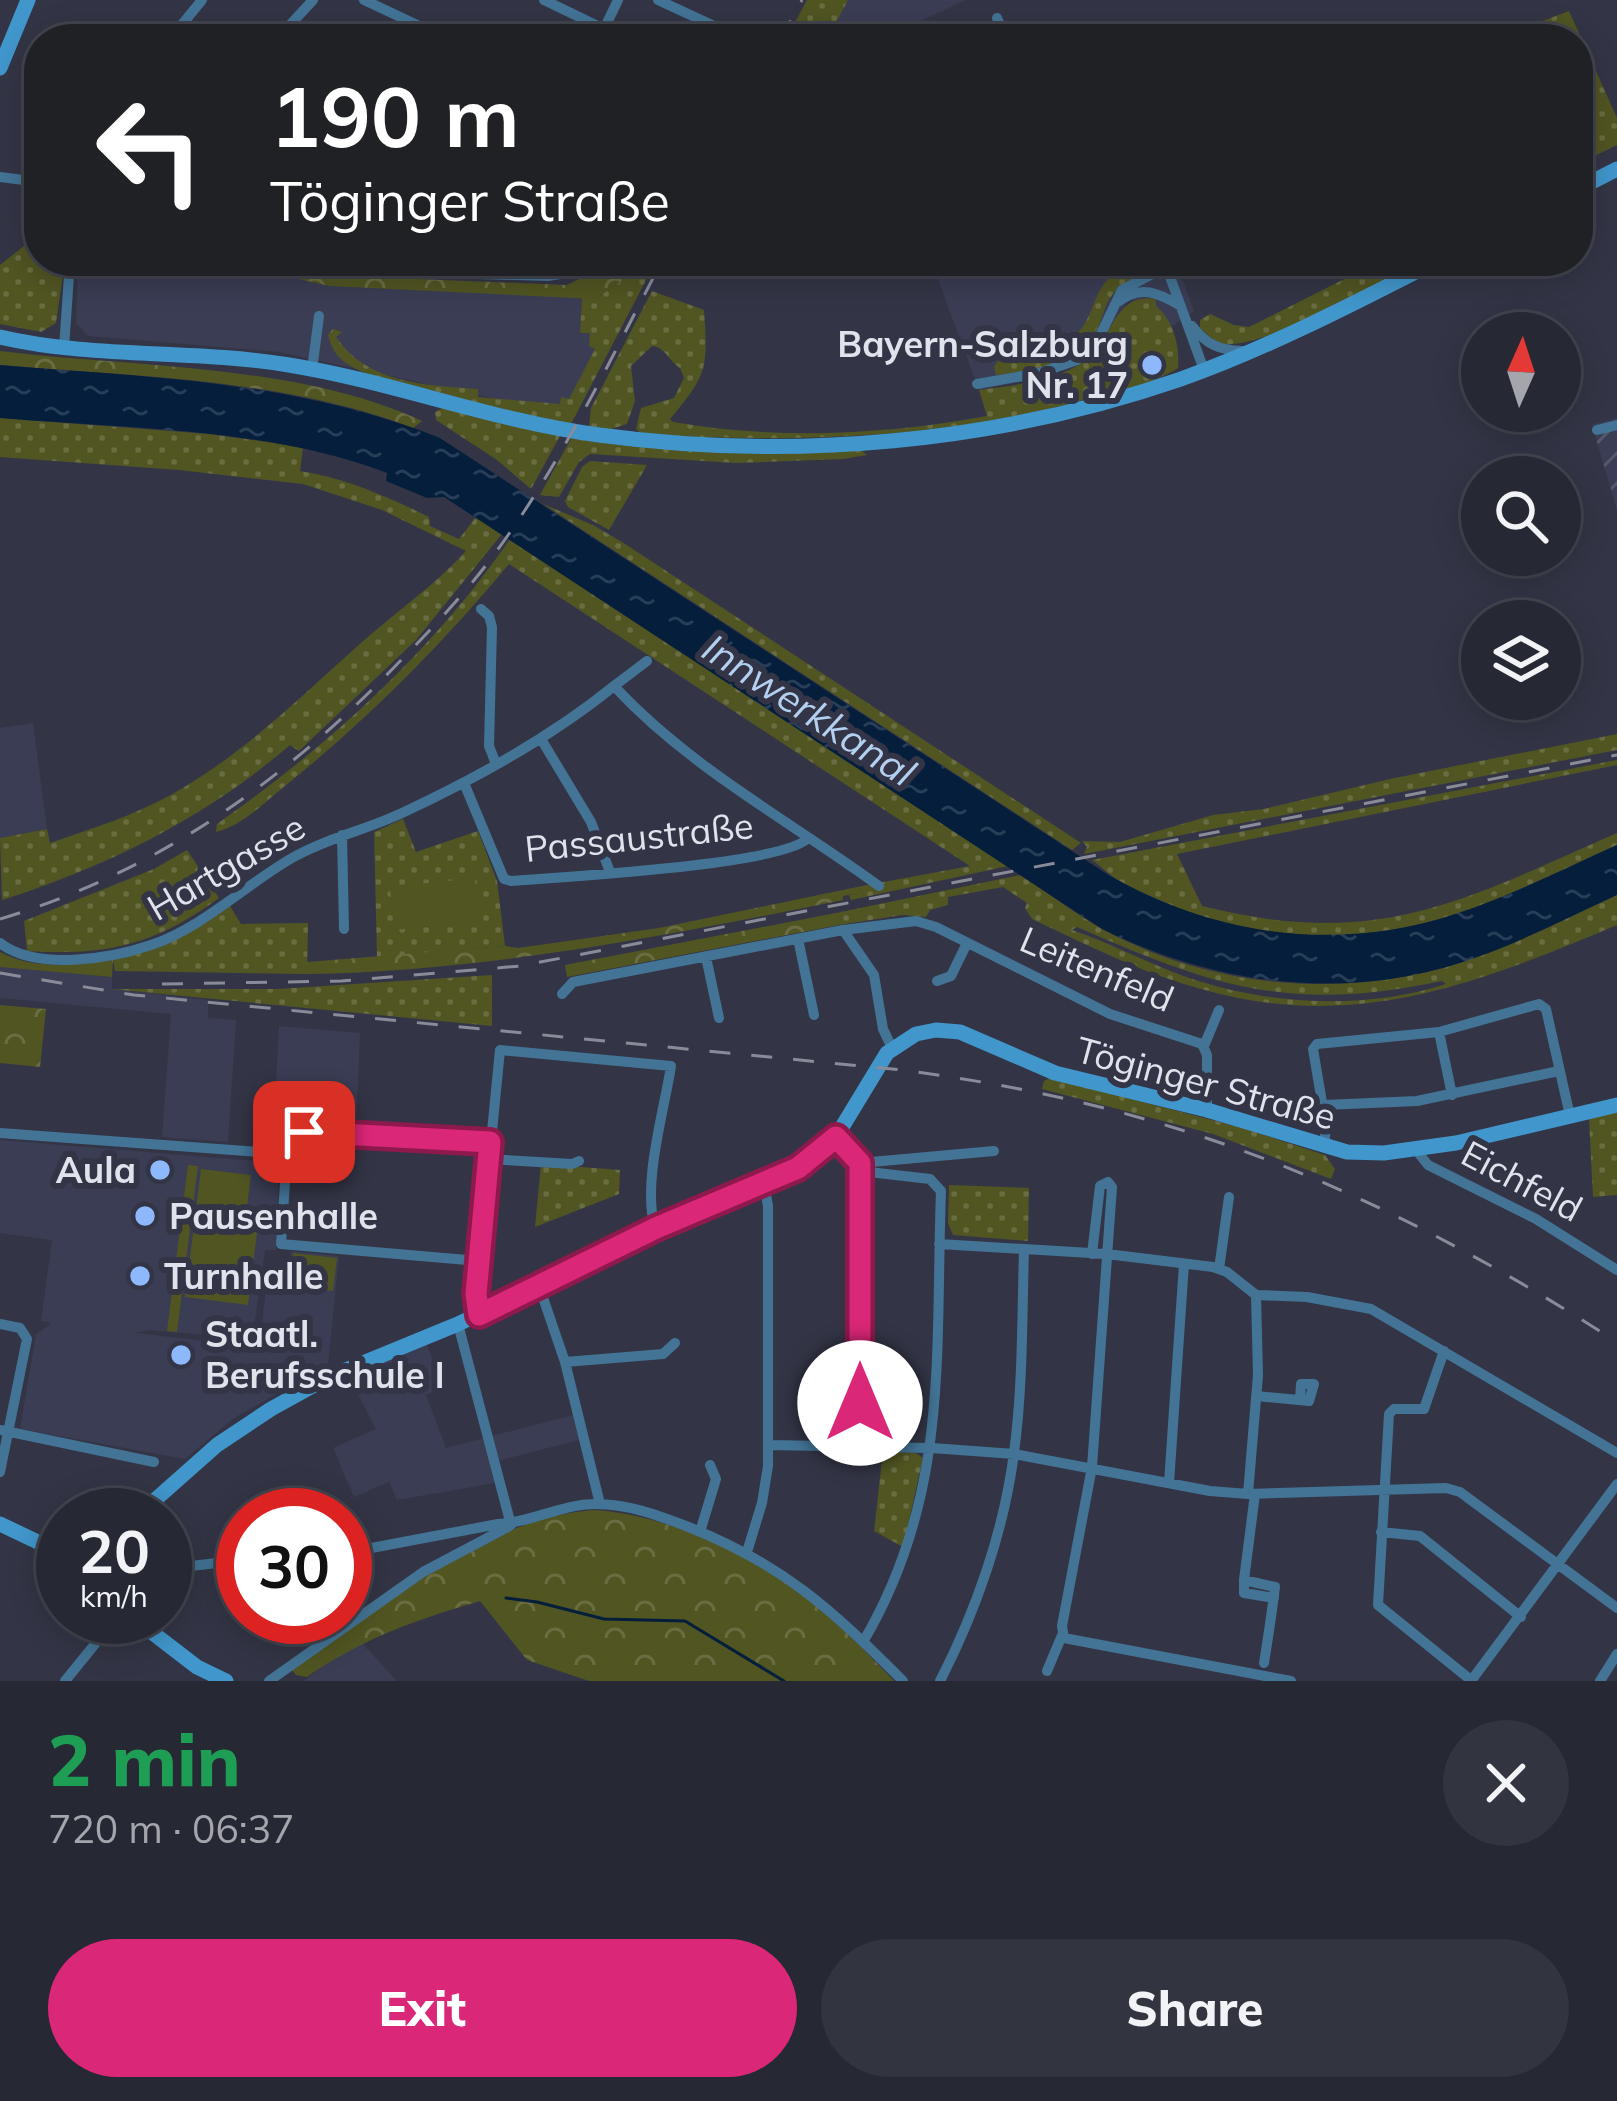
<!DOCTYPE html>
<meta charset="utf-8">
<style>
body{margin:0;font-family:Mulish,sans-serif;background:#323440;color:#f1f3f6;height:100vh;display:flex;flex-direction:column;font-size:45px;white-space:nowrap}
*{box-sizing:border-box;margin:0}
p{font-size:39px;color:#a4a6ac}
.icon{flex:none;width:66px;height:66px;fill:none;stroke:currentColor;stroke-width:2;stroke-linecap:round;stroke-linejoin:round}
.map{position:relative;height:1681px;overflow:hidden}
.details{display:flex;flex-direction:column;background:#262834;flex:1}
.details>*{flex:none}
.banner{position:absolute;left:24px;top:24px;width:1569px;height:252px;border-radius:48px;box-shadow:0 6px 30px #0003,0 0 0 3px #42444f;background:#202124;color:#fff;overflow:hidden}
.needle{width:78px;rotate:3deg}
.tools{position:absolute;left:1461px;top:312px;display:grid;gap:24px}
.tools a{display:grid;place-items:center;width:120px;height:120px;border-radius:50%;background:#262834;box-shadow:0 6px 30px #0003,0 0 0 3px #42444f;font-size:60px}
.speed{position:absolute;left:36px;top:1488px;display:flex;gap:24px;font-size:60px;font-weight:700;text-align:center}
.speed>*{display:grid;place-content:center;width:156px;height:156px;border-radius:50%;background:#262834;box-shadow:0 6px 30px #0003,0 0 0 3px #42444f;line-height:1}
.speed small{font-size:30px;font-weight:400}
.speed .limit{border:18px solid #d22;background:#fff;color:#111}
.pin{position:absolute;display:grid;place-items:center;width:102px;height:102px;color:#fff;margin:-51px;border-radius:24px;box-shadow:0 6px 18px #0006}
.me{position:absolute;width:132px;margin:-66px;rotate:0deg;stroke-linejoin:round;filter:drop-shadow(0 0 9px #0008)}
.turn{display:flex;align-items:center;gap:42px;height:252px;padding:0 48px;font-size:54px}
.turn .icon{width:156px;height:156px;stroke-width:2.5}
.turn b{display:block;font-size:84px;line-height:102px}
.round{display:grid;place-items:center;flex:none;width:126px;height:126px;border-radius:63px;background:#323440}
.head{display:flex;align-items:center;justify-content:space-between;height:204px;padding:0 48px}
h1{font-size:72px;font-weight:800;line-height:90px;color:#1e9e55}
.action{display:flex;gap:24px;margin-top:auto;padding:24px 48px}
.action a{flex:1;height:138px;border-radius:72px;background:#db2777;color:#fff;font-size:48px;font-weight:800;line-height:138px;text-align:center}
.action a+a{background:#323440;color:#f1f3f6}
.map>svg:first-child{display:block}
.built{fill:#3a3d54}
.industrial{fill:url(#industrial-furrows)}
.green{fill:url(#green-dots);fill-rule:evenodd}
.forest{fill:url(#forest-crowns)}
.pitch{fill:#515522}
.water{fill:url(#water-ripples)}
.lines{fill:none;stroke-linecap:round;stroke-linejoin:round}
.stream{stroke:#041e3c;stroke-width:3}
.street{stroke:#437496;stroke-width:10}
.secondary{stroke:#4196cb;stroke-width:15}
.rail{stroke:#898b99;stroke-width:3;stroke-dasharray:21 21;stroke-linecap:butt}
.route-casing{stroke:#8e194d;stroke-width:30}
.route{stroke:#db2777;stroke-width:21}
.poi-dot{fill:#8db9fc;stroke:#333546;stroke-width:4.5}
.labels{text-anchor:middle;stroke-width:12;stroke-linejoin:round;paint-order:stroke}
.poi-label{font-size:36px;font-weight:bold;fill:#e0e2ec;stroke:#333546;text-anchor:start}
.street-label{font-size:36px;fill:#e0e2ec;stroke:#333546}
.water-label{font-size:39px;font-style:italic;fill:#b4d0f1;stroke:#333546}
</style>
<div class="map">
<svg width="1617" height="1681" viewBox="0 0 1617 1681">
<defs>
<pattern id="industrial-furrows" width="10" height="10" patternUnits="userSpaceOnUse" patternTransform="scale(3)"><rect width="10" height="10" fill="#3a3d54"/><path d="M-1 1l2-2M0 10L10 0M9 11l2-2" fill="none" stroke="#56596d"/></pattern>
<pattern id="green-dots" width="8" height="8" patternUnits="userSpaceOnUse" patternTransform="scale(3)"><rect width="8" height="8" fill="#515522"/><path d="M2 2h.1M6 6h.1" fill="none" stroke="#6a6d42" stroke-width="1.8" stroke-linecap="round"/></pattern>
<pattern id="forest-crowns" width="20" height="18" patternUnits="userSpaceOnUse" patternTransform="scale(3)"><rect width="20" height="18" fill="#515522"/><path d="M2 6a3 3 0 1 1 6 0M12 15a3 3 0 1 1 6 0" fill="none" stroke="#6a6d42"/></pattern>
<pattern id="water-ripples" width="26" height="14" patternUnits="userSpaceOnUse" patternTransform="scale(3)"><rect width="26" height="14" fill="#041e3c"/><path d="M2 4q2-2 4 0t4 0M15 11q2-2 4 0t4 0" fill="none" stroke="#283e58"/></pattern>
</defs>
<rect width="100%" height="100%" fill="#333546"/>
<path class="built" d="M 848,0 L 966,0 L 881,39 L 844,39 L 837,21 Z
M 931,261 L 1176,261 L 1194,311 L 1171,327 L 1156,306 L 1130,300 L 1118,313 L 1103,343 L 1080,365 L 1040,378 L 979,390 Z
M 172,264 L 259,270 L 329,286 L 582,297 L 580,332 L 590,333 L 596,349 L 565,414 L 279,352 L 88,336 L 76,323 L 78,272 L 130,265 Z
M 33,723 L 47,829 L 0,838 L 0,728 Z
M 0,967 L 112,977 L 112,989 L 208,1000 L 208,1018 L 236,1020 L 228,1142 L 162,1137 L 171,1014 L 0,998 Z
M 279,1026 L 360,1033 L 356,1132 L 312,1130 L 311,1122 L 274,1119 Z
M 0,1140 L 279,1163 L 276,1250 L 265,1250 L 254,1327 L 239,1338 L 148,1330 L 136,1333 L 238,1345 L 247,1343 L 261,1330 L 266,1289 L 271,1282 L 288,1283 L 291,1251 L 339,1256 L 328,1365 L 234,1418 L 185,1459 L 20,1429 L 36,1334 L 52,1323 L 41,1321 L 52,1240 L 0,1233 Z
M 427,1345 L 443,1388 L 426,1395 L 446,1448 L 573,1415 L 579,1440 L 490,1463 L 495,1483 L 397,1500 L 389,1482 L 354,1497 L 333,1448 L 376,1429 L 349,1377 Z
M 362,1643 L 397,1681 L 304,1681 L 337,1655 Z"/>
<path class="industrial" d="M 1617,418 L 1617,510 L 1592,425 Z"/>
<path class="green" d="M 807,0 L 848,0 L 837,21 L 844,39 L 786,39 Z
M 1569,11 L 1617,118 L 1617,145 L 1578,164 L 1578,39 L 1504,39 L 1503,36 Z
M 39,234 L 39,261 L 65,261 L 56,323 L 41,332 L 0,324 L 0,265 Z
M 641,261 L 656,261 L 571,424 C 522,414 376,389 342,360 C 334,353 331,345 328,335 L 333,329 L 342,332 L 336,337 C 368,384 426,385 478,389 L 478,397 L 560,404 L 561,397 L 569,399 L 595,349 L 589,346 L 590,333 L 580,333 L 582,297 L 595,299 L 626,278 L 632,278 Z
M 1131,261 L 1147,263 C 1141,277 1123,281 1113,294 C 1104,305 1103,318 1097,329 C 1080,362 1031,372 996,375 L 994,367 L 998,361 C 1021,356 1054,353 1073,337 C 1100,316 1086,286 1131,261 Z
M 1380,261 L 1425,261 C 1378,284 1266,350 1218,344 L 1200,328 L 1200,320 L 1210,314 L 1234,325 L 1249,327 Z
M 652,291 L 704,310 C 708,367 708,374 670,419 L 673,422 C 775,440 885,435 987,416 L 979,390 C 1011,386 1054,381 1082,363 C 1114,343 1111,292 1156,299 L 1156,306 C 1174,321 1180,347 1178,368 C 1153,384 1120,390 1091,398 C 942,440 796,443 642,434 L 636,429 L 641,408 L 674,398 L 684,378 L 680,368 C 670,362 664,346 652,346 L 631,366 L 635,401 L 627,424 L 608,430 L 589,427 L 591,408 Z
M 442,408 L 561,434 L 531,489 L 497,460 L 436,420 L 435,412 Z
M 0,418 L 209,434 L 303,447 L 300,471 C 346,478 388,497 429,517 L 430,526 L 459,539 L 476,517 L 502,534 L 416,640 L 299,751 L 290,745 C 205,818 108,866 2,900 L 0,838 L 47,829 L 50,843 C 85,831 120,820 153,804 C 233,765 297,700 362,642 C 397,611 434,586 466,551 L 382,510 L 303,484 L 179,470 L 0,457 Z
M 573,435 L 861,450 L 867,455 L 843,459 L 736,463 L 590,454 L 579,462 L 559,497 L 540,495 Z
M 590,461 L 647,465 L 609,530 L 568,507 L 565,501 L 582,467 Z
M 543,504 L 593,525 L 622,542 L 1081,843 L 1072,850 Z
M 510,539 L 1008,866 L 851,900 L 849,895 L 858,893 L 862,886 L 970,866 L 509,564 C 441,646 368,719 285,786 C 265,802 242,826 216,832 L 217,824 C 328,746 432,652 510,539 Z
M 1617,734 L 1617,750 L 1084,854 L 1087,847 L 1082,841 L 1120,842 L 1213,815 L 1264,809 L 1390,779 Z
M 1617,760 L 1617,765 L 1177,854 L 1202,906 C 1378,950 1460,902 1617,833 L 1617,845 C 1564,868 1512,895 1457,914 C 1346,951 1222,939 1121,882 C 1110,876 1102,867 1092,860 Z
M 403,819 L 416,852 L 478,831 L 497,881 L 505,946 L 377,957 L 374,832 Z
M 187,850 L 219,898 C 154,945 108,956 27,951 L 24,921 L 154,869 Z
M 1021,875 C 1049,894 1077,915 1106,931 C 1220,992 1361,1001 1482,955 C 1528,938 1572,915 1617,895 L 1617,925 C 1477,984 1355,1033 1201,989 C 1142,973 1087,945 1032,919 L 1025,908 L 1027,903 L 1003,887 L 948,897 L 948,905 L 930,910 L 926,917 L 902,915 L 839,925 L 841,920 L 836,913 ZM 1077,927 C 1214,987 1290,1013 1442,981 L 1446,984 C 1367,1010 1270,1005 1192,979 C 1151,965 1113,944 1072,930 Z
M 230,906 L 241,924 L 308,923 L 307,974 L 115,971 L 113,960 C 159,949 191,932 230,906 Z
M 492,975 L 492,1026 L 111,989 L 278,989 Z
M 1050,1078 L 1243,1128 L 1325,1155 L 1335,1169 L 1331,1179 L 1213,1134 L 1042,1089 L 1044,1081 Z
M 1617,1112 L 1617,1195 L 1593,1197 L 1589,1118 Z
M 541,1164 L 620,1170 L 619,1194 L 535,1227 Z
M 949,1185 L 1029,1188 L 1028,1241 L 953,1235 L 948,1223 Z
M 883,1451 L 916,1453 L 923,1458 L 903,1547 L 874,1531 Z"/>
<path class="forest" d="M 95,261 L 232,261 L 369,277 L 567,285 L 587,275 L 626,278 L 595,299 L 329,286 L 259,270 L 172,264 L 130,265 L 78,272 L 84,263 Z
M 0,351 C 137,368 295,363 422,421 L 413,428 C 282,378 139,377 0,365 Z
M 862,886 L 858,893 L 843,896 L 843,900 C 665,936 488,971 307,974 L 307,962 L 505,946 L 518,948 L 659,928 Z
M 836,913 L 841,920 L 839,925 L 567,977 L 565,965 Z
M 0,952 C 35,971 75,964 113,960 L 112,977 L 0,967 Z
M 0,1005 L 46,1009 L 40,1067 L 0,1063 Z
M 593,1510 C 661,1513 754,1554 807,1597 C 838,1622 866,1652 894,1681 L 589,1681 L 527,1660 L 480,1601 C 418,1619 361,1639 307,1677 L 296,1675 L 292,1670 C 382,1607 479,1520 593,1510 Z"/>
<path class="pitch" d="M 475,878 L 479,921 L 394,930 L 390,887 Z
M 188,1165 L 198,1166 L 177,1332 L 167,1331 Z
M 201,1169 L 251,1175 L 246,1215 L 259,1217 L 248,1305 L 185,1297 Z
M 293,1253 L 337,1258 L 333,1291 L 290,1286 Z"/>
<path class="water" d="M 0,365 C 154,378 293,380 440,438 L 1107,874 C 1214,936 1338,953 1455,914 C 1511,896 1564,869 1617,845 L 1617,895 C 1573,915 1529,938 1483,955 C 1357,1003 1222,988 1102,929 L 444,497 L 427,498 L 386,481 L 387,473 C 265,427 129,429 0,418 Z"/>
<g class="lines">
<path class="stream" d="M 506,1598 L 537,1602 L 604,1619 L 685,1621 L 784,1681"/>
<path class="street" d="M 364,0 L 447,39
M 544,0 L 604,29 L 618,0
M 658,0 L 727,32 L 735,39
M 997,18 L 1006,39
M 170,39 L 202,0
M 277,39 L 313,0
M 0,177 L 39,182
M 276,261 L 377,271 L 548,276 L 578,271 L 591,261
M 1165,263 L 1204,370
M 1118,302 C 1140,284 1159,293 1181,306
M 1192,326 C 1206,344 1218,350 1242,351
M 64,348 L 70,261
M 312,370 L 319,316
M 977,384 L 1039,373 L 1077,360 L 1098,340 L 1122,290 L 1167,266
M 1597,430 L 1617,425
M 481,609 L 489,616 L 492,627 L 489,746 L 496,764
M 614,686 L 647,661
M 541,739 L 591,822 L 610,872
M 464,783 L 504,879 L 511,881 C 559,877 784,865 808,838
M 342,835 L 344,929
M 843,930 L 874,975 L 883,1029 L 892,1048
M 798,939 L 814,1015
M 0,943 C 36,971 110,959 151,945 C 202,928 245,885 292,858 C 327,838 366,830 402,813 C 477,778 550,738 614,686 C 690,768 790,821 879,886
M 706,957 L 719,1018
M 937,981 L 951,976 L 967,943
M 562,994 L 573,982 L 843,930 L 916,921 L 936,927 L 1110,1014 L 1202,1044 L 1207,1055 L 1207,1110
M 1439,1032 L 1452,1095
M 1204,1046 L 1219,1010
M 1324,1105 L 1417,1101 L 1559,1071
M 0,1133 L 272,1153
M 836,1137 L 869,1172 L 930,1179 L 941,1191 C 935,1354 950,1495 863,1642
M 1324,1147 L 1326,1126 L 1313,1049 L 1317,1044 L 1439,1032 L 1539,1004 L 1546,1009 L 1570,1116
M 1416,1150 L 1428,1165 L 1536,1219 L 1617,1270
M 272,1153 L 281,1155 L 286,1167 L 281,1244 L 479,1261
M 272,1153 L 284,1138 L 304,1132 L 489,1142
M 488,1159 L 572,1164 L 579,1161
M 860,1163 L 860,1447
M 860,1163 L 994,1151
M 939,1244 L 1107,1254 L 1213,1267 L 1227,1272 L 1256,1295 L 1307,1297 L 1371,1309 L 1617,1453
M 1092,1254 L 1100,1186 L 1108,1182 L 1112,1187 L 1092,1467 L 1062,1626 L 1064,1638 L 1291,1681
M 1219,1269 L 1229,1197
M 539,1286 L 565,1362 L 600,1504
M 479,1315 L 476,1294 L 500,1050 L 671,1066 C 664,1112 642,1183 655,1228
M 0,1324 L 20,1328 L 27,1339 L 0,1472
M 458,1324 L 511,1525
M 1444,1351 L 1424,1409 L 1394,1409 L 1389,1414 L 1378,1605 L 1472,1681
M 565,1362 L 663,1354 L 675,1343
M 1256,1396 L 1309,1401 L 1314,1384 L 1301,1384 L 1300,1400
M 0,1430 L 154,1462
M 769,1445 L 932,1448 L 1014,1454 L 1210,1491 L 1248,1494 L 1446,1488 L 1460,1492 L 1617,1608
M 1169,1483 L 1184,1264
M 1248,1494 L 1258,1375 L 1256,1295
M 700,1532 L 716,1479 L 710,1465
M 1381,1532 L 1420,1536 L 1521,1617
M 747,1552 L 762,1503 L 768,1466 L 768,1206 L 764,1184
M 345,1553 L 498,1524 C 530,1523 561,1504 596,1504 C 628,1504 657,1515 686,1526 C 783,1564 831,1609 903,1681
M 165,1569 L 243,1560
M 1244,1580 L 1255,1494
M 1264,1663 C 1268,1638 1272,1612 1275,1587 L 1244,1580 L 1244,1593 L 1274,1598
M 1047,1671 L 1063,1633
M 65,1681 L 117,1617
M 269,1681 L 423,1572 L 508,1527
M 940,1681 C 976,1611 1004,1531 1014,1453 C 1023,1386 1022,1317 1024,1249
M 1471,1681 L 1617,1484
M 1600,1681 L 1617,1654"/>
<path class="secondary" d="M 0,68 L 28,0
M 1578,189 L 1617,169
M 0,337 C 94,359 193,349 289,365 C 393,382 494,421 599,435 C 793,461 996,443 1181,379 C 1270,347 1353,304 1437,261
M 138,1515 L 217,1445 L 271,1409 L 329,1377 L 458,1324 L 655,1228 L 798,1168 L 836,1137 L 887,1053 L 916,1034 L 936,1030 L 960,1032 L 1055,1073 L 1207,1110 L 1347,1152 L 1384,1153 L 1456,1143 L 1617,1105
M 0,1524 L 63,1554
M 132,1617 L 197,1667 L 226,1681"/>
<path class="rail" d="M 781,39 L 802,0
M 0,919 C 161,871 291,776 406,655 C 442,618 477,580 506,538 C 567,452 613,354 662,261
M 0,973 L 134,995 L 902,1070 C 1180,1106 1383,1192 1617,1342
M 162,984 L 341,981 L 520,966 L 1617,755"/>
</g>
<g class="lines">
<g class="route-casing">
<path id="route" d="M 304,1132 L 490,1142 L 476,1294 L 479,1315 L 656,1228 L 798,1168 L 836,1137 L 860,1163 L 860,1403"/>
</g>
<use href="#route" class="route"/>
</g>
<g class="poi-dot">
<circle cx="1152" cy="365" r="12"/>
<circle cx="160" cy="1170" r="12"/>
<circle cx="145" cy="1216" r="12"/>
<circle cx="140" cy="1276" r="12"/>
<circle cx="181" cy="1355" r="12"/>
</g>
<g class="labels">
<g class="poi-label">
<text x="1128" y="357" text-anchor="end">Bayern-Salzburg<tspan x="1128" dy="41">Nr. 17</tspan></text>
<text x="136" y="1183" text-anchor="end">Aula</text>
<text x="169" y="1229">Pausenhalle</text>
<text x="164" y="1289">Turnhalle</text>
<text x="205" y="1347">Staatl.<tspan x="205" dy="41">Berufsschule I</tspan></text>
</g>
<g class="street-label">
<text transform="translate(639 837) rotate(-6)" y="13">Passaustraße</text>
<text transform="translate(226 867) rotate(-30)" y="13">Hartgasse</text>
<text transform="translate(1097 969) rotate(23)" y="13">Leitenfeld</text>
<text transform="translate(1206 1083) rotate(15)" y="13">Töginger Straße</text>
<text transform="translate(1522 1181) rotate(28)" y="13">Eichfeld</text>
</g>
<g class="water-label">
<text transform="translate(809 710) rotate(33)" y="14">Innwerkkanal</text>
</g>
</g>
</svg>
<div class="tools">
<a><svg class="needle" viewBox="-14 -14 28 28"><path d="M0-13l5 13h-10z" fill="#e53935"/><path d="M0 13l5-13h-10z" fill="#a4a6ac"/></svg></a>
<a><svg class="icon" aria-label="search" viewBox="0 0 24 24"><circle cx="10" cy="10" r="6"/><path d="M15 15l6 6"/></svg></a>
<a><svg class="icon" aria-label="layers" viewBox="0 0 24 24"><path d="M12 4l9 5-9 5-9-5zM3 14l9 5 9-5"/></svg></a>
</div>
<div class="speed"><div>20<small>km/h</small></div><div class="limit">30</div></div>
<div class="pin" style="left:304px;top:1132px;background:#d93025"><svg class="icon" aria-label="arrive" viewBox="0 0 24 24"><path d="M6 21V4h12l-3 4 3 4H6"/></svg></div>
<svg class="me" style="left:860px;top:1403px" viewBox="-20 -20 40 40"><circle r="19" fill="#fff"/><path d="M0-13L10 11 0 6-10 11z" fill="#db2777"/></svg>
<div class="banner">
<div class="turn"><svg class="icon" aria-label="left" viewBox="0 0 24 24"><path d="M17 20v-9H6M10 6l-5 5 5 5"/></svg><div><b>190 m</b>Töginger Straße</div></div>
</div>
</div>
<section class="details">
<div class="head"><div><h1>2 min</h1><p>720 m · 06:37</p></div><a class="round"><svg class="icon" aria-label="close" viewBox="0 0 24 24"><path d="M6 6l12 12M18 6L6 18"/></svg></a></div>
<div class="action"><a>Exit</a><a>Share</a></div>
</section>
